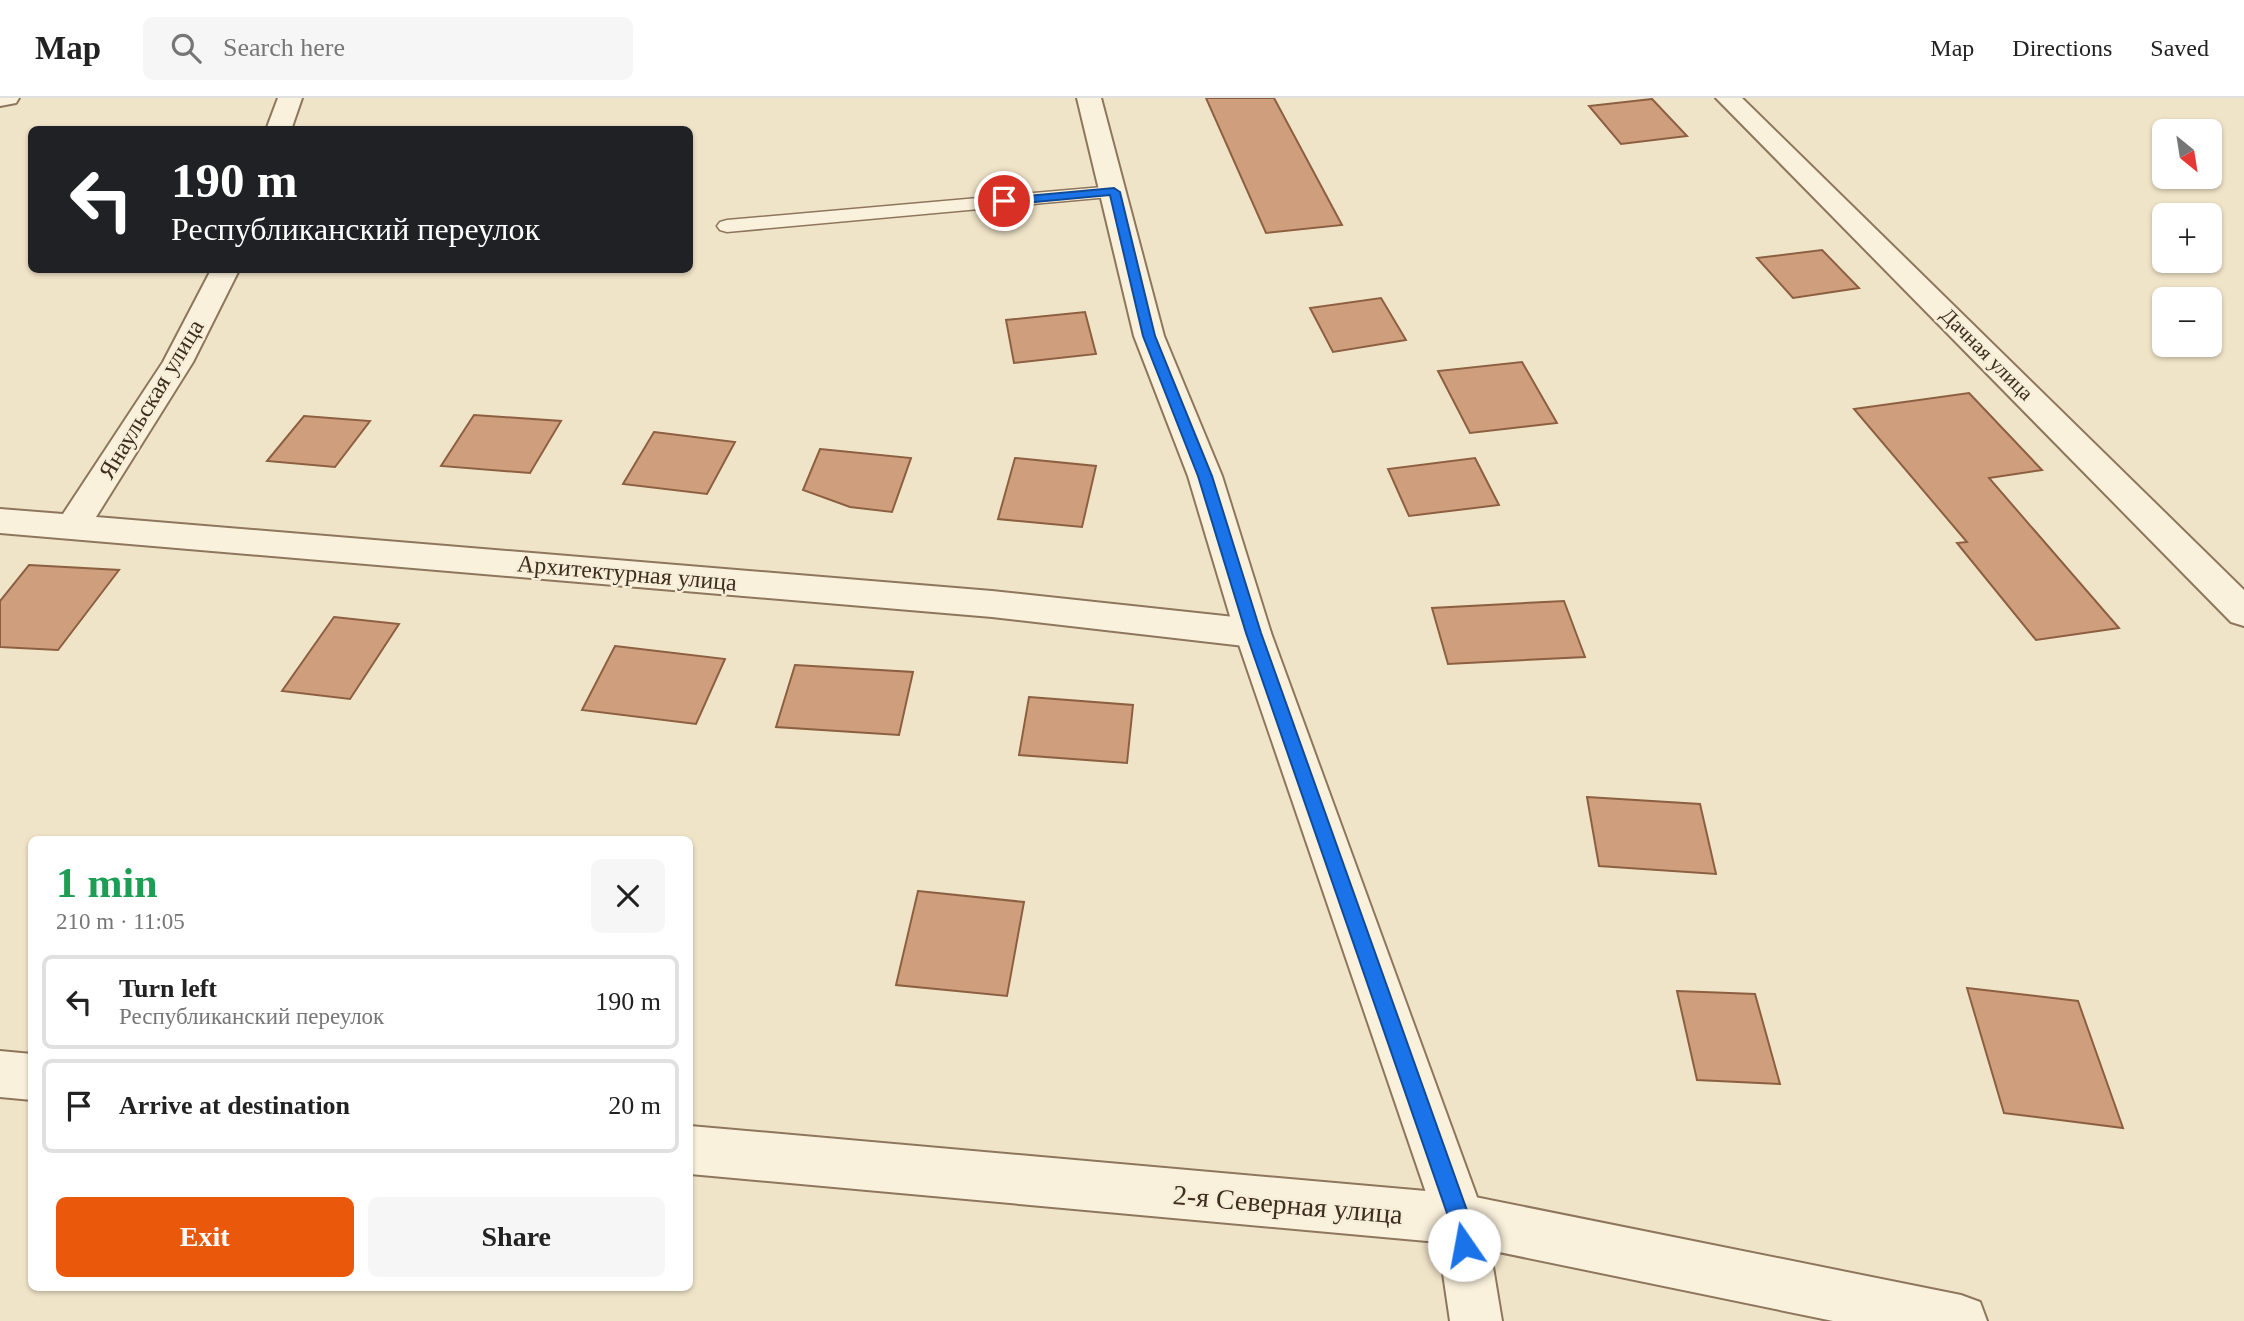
<!DOCTYPE html>
<meta charset="utf-8">
<style>
body{margin:0;font-family:Georgia,serif;background:#f6f6f6;color:#222;height:100vh;display:flex;flex-direction:column;font-size:26px;white-space:nowrap}
*{box-sizing:border-box;margin:0}
p{font-size:23px;color:#767676}
.icon{flex:none;width:38px;height:38px;fill:none;stroke:currentColor;stroke-width:2;stroke-linecap:round;stroke-linejoin:round}
.map{position:relative;flex:1;overflow:hidden}
.side{position:absolute;left:28px;top:738px;width:665px;height:455px;display:flex;flex-direction:column;background:#fff;border-radius:10px;box-shadow:0 2px 5px #0004}
.side>*{flex:none}
.banner{position:absolute;left:28px;top:28px;width:665px;height:147px;border-radius:10px;box-shadow:0 2px 5px #0004;background:#202124;color:#fff;overflow:hidden}
.needle{width:46px;rotate:150deg}
.controls{position:absolute;left:2152px;top:21px;display:grid;gap:14px}
.controls a{display:grid;place-items:center;width:70px;height:70px;border-radius:10px;background:#fff;box-shadow:0 2px 5px #0004;font-size:35px}
.pin{position:absolute;display:grid;place-items:center;width:60px;height:60px;color:#fff;margin:-30px;border:4px solid #fff;border-radius:50%;box-shadow:0 2px 7px #0007}
.me{position:absolute;width:77px;margin:-38px;rotate:348deg;stroke-linejoin:round;filter:drop-shadow(0 0 5px #0008)}
.turn{display:flex;align-items:center;gap:24px;height:147px;padding:0 28px;font-size:32px}
.turn .icon{width:91px;height:91px;stroke-width:2.5}
.turn b{display:block;font-size:49px;line-height:60px}
.round{display:grid;place-items:center;flex:none;width:74px;height:74px;border-radius:10px;background:#f6f6f6}
.head{display:flex;align-items:center;justify-content:space-between;height:119px;padding:0 28px}
h1{font-size:42px;font-weight:800;line-height:52px;color:#1e9e55}
.button{display:flex;gap:14px;margin-top:auto;padding:14px 28px}
.button a{flex:1;height:80px;border-radius:10px;background:#ea580c;color:#fff;font-size:28px;font-weight:800;line-height:80px;text-align:center}
.button a+a{background:#f6f6f6;color:#222}
ul{padding:0;list-style:none}
li{display:flex;align-items:center;gap:21px;height:94px;margin:0 14px 10px;padding:0 14px;border:4px solid #e0e0e0;border-radius:10px}
li div{flex:1}
li b{display:block;font-size:26px}
li em{font-style:normal}
header{display:flex;align-items:center;gap:42px;box-sizing:border-box;height:98px;padding:0 35px;background:#fff;border-bottom:2px solid #e0e0e0}
header strong{font-size:33px}
nav{display:flex;gap:38px;margin-inline-start:auto;font-size:24px}
.search{width:490px;height:63px;background:#f6f6f6;display:flex;align-items:center;gap:18px;box-sizing:border-box;padding:0 24px;border-radius:10px;color:#767676;font-size:26px}
.map>svg:first-child{display:block}
.building{fill:#cf9f7d;stroke:#8d5f41;stroke-width:2}
.lines{fill:none;stroke-linecap:round;stroke-linejoin:round}
.service-casing{stroke:#8d765c;stroke-width:3}
.minor-casing{stroke:#8d765c;stroke-width:4}
.tertiary-casing{stroke:#8d765c;stroke-width:4}
.service{fill:#faf1dc;fill-rule:evenodd}
.minor{fill:#faf1dc;fill-rule:evenodd}
.tertiary{fill:#faf1dc;fill-rule:evenodd}
.route{fill:#1a73e8;stroke:#114b97;stroke-width:2}
.labels{text-anchor:middle;stroke-width:5;stroke-linejoin:round;paint-order:stroke}
.far-street-label{font-size:21px;fill:#3d2e20;stroke:#f7eed8}
.street-label{font-size:24px;fill:#3d2e20;stroke:#f7eed8}
.near-street-label{font-size:28px;fill:#3d2e20;stroke:#f7eed8}
</style>
<header>
<strong>Map</strong>
<div class="search"><svg class="icon" aria-label="search" viewBox="0 0 24 24"><circle cx="10" cy="10" r="6"/><path d="M15 15l6 6"/></svg>Search here</div>
<nav><a>Map</a><a>Directions</a><a>Saved</a></nav>
</header>
<div class="map">
<svg width="2244" height="1223" viewBox="0 0 2244 1223">
<rect width="100%" height="100%" fill="#f0e4c8"/>
<path class="building" d="M 1206,0 L 1274,0 L 1342,127 L 1266,135 Z
M 1652,1 L 1687,38 L 1621,46 L 1589,8 Z
M 1822,152 L 1859,190 L 1793,200 L 1757,160 Z
M 1381,200 L 1406,242 L 1333,254 L 1310,210 Z
M 1085,214 L 1096,256 L 1014,265 L 1006,222 Z
M 1522,264 L 1557,325 L 1470,335 L 1438,273 Z
M 1969,295 L 2042,372 L 1989,380 L 2119,530 L 2036,542 L 1957,445 L 1967,444 L 1854,311 Z
M 474,317 L 561,323 L 530,375 L 441,368 Z
M 304,318 L 370,323 L 335,369 L 267,363 Z
M 654,334 L 735,344 L 707,396 L 623,386 Z
M 820,351 L 911,360 L 892,414 L 850,409 L 803,392 Z
M 1015,360 L 1096,368 L 1082,429 L 998,421 Z
M 1475,360 L 1499,407 L 1409,418 L 1388,371 Z
M 29,467 L 119,472 L 58,552 L 0,549 L 0,503 Z
M 1564,503 L 1585,559 L 1448,566 L 1432,510 Z
M 334,519 L 399,526 L 350,601 L 282,593 Z
M 615,548 L 725,561 L 696,626 L 582,612 Z
M 795,567 L 913,574 L 899,637 L 776,629 Z
M 1029,599 L 1133,607 L 1127,665 L 1019,657 Z
M 1587,699 L 1700,706 L 1716,776 L 1599,768 Z
M 918,793 L 1024,804 L 1007,898 L 896,887 Z
M 1967,890 L 2078,903 L 2123,1030 L 2004,1015 Z
M 1677,893 L 1755,896 L 1780,986 L 1697,982 Z"/>
<g class="lines">
<g class="service-casing">
<path id="service" d="M 1114,88 L 1121,90 L 1124,94 L 1121,98 L 727,134 L 720,132 L 717,128 L 720,124 L 727,122 Z"/>
</g>
<g class="minor-casing">
<path id="minor" d="M 0,0 L 19,0 L 16,5 L 0,8 Z
M 278,0 L 302,0 L 291,32 L 266,32 Z
M 1716,0 L 1742,0 L 2244,492 L 2244,528 L 2231,524 Z
M 211,172 L 239,172 L 193,264 L 96,419 L 992,493 L 1253,521 L 1266,525 L 1271,535 L 1266,545 L 1253,549 L 992,519 L 0,435 L 0,411 L 63,416 L 163,264 Z
M 0,953 L 32,956 L 32,1002 L 0,999 Z
M 690,1028 L 1460,1096 L 1961,1197 L 1980,1204 L 1987,1223 L 1833,1223 L 1460,1146 L 690,1076 Z"/>
</g>
<g class="tertiary-casing">
<path id="tertiary" d="M 1077,0 L 1101,0 L 1164,238 L 1222,378 L 1271,535 L 1485,1121 L 1502,1223 L 1450,1223 L 1435,1121 L 1235,535 L 1188,378 L 1134,238 Z"/>
</g>
<use href="#service" class="service"/>
<use href="#minor" class="minor"/>
<use href="#tertiary" class="tertiary"/>
</g>
<path class="route" d="M 1114,90 L 1120,94 L 1155,238 L 1212,378 L 1261,535 L 1470,1121 L 1474,1147 L 1471,1154 L 1464,1157 L 1456,1154 L 1449,1121 L 1246,535 L 1198,378 L 1143,238 L 1110,97 L 1004,107 L 998,103 L 1004,100 Z"/>
<g class="labels">
<g class="far-street-label">
<text transform="translate(1987 256) rotate(45)" y="7">Дачная улица</text>
</g>
<g class="street-label">
<text transform="translate(151 301) rotate(-59)" y="8">Янаульская улица</text>
<text transform="translate(627 475) rotate(5)" y="8">Архитектурная улица</text>
</g>
<g class="near-street-label">
<text transform="translate(1288 1106) rotate(5)" y="10">2-я Северная улица</text>
</g>
</g>
</svg>
<div class="controls">
<a><svg class="needle" viewBox="-14 -14 28 28"><path d="M0-13l5 13h-10z" fill="#e53935"/><path d="M0 13l5-13h-10z" fill="#767676"/></svg></a>
<a>+</a>
<a>−</a>
</div>
<div class="pin" style="left:1004px;top:103px;background:#d93025"><svg class="icon" aria-label="arrive" viewBox="0 0 24 24"><path d="M6 21V4h12l-3 4 3 4H6"/></svg></div>
<svg class="me" style="left:1464px;top:1147px" viewBox="-20 -20 40 40"><circle r="19" fill="#fff"/><path d="M0-13L10 11 0 6-10 11z" fill="#1a73e8"/></svg>
<div class="banner">
<div class="turn"><svg class="icon" aria-label="left" viewBox="0 0 24 24"><path d="M17 20v-9H6M10 6l-5 5 5 5"/></svg><div><b>190 m</b>Республиканский переулок</div></div>
</div>
<section class="side">
<div class="head"><div><h1>1 min</h1><p>210 m · 11:05</p></div><a class="round"><svg class="icon" aria-label="close" viewBox="0 0 24 24"><path d="M6 6l12 12M18 6L6 18"/></svg></a></div>
<ul>
<li><svg class="icon" aria-label="left" viewBox="0 0 24 24"><path d="M17 20v-9H6M10 6l-5 5 5 5"/></svg><div><b>Turn left</b><p>Республиканский переулок</p></div><em>190 m</em></li>
<li><svg class="icon" aria-label="arrive" viewBox="0 0 24 24"><path d="M6 21V4h12l-3 4 3 4H6"/></svg><div><b>Arrive at destination</b></div><em>20 m</em></li>
</ul>
<div class="button"><a>Exit</a><a>Share</a></div>
</section>
</div>
